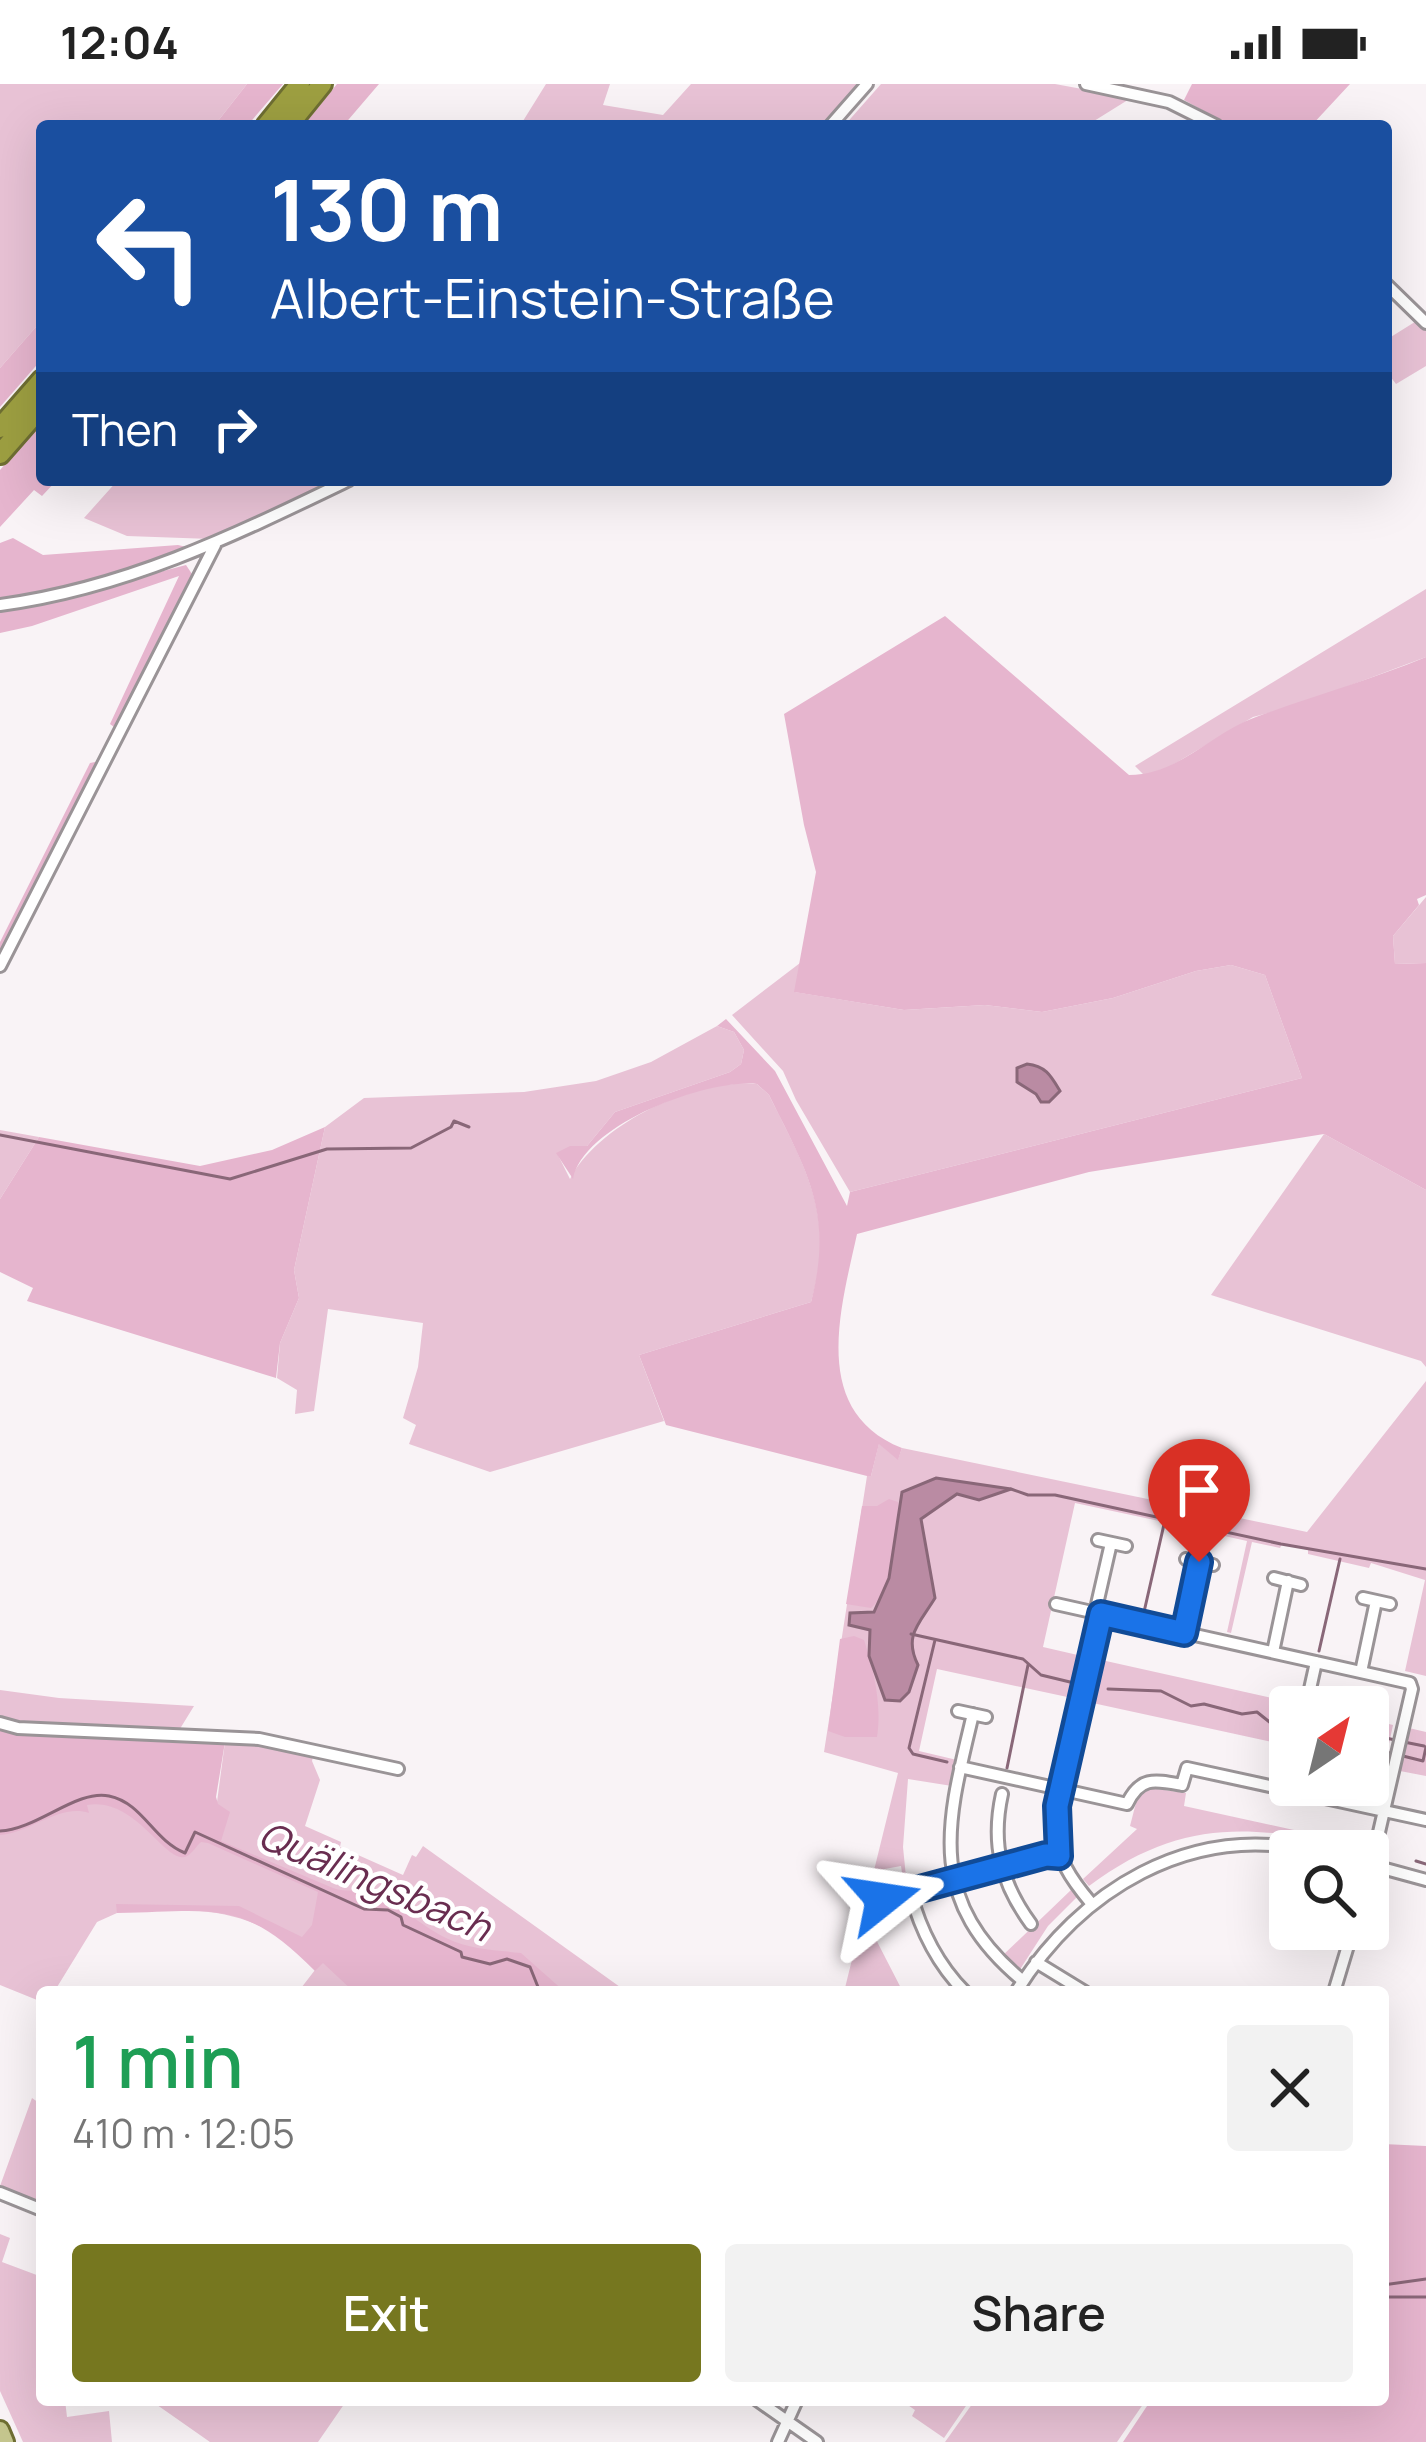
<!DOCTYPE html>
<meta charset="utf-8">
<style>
body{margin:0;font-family:Manrope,sans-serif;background:#f2f2f2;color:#222;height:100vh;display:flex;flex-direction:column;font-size:45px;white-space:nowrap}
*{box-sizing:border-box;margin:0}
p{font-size:39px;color:#767676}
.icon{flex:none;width:66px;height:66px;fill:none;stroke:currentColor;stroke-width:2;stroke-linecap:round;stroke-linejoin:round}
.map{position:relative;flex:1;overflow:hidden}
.side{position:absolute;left:36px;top:1902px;width:1353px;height:420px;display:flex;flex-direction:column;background:#fff;border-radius:12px;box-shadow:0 12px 48px #0002}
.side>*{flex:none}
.banner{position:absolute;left:36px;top:36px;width:1356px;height:366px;border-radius:12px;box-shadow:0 12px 48px #0002;background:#1a4fa0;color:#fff;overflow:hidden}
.needle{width:78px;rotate:35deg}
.fabs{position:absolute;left:1269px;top:1602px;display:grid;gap:24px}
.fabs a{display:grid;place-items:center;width:120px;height:120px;border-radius:12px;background:#fff;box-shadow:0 12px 48px #0002;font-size:60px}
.pin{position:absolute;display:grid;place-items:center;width:102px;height:102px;color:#fff;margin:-123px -51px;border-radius:50% 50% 50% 0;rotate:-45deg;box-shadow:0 0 12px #0007}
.pin .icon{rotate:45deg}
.me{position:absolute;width:132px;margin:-66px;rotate:75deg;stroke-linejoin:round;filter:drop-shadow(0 0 9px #0008)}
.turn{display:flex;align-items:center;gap:42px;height:252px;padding:0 36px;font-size:54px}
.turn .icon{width:156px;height:156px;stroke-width:2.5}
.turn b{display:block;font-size:84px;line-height:102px}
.then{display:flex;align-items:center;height:114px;padding:0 36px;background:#0003;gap:24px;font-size:45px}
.round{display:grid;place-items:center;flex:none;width:126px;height:126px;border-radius:12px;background:#f2f2f2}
.headline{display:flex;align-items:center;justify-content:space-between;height:204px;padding:0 36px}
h1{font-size:72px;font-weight:600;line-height:90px;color:#1e9e55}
.button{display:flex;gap:24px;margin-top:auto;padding:24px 36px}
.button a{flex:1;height:138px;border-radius:12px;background:#76771f;color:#fff;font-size:48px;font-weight:600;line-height:138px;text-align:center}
.button a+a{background:#f2f2f2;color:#222}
.status{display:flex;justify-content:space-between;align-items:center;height:84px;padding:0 60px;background:#fff;direction:ltr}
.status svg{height:33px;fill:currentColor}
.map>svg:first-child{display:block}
.green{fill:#e8c2d5}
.forest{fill:#e6b5ce}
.water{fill:#ba8ba3;stroke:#896778;stroke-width:3}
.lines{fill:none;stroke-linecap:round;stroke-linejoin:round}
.stream{stroke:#896778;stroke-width:3}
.street-casing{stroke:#9a9497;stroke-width:16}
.primary-casing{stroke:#6e6e32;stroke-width:22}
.highway-casing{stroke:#6e6e32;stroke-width:24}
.street{stroke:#fff;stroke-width:10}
.primary{stroke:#c4c58d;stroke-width:16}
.highway{stroke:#9d9f41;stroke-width:18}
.route-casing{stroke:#114b97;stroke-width:30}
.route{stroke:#1a73e8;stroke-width:21}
.labels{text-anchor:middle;stroke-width:9;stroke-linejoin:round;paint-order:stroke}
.water-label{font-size:39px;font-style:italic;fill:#692d50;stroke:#fff}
</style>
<div class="status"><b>12:04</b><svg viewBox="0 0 49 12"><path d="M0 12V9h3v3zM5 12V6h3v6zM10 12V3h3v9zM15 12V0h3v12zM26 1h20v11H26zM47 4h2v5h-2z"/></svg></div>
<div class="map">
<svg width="1426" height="2358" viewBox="0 0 1426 2358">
<rect width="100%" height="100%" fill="#f9f3f6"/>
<path class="green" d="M 0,0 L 247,0 L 214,42 L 42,42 L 42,236 L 0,284 Z
M 546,0 L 610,0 L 603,21 L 663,31 L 691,0 L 863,0 L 826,42 L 525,42 L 523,37 Z
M 881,0 L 1055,0 L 1131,14 L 1086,42 L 844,42 Z
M 1418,236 L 1426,245 L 1426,282 L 1396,300 L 1386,287 L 1386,256 Z
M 118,396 L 334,396 L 211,455 L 127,452 L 84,434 Z
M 1426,505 L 1426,573 L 1295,622 L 1253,633 L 1164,686 L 1144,691 L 1135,682 Z
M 1426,813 L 1426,879 L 1395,880 L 1393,852 Z
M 800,879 L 795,908 L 904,926 L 985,921 L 1042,928 L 1113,914 L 1196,887 L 1231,881 L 1265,891 L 1302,994 L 850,1108 L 796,1016 L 783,987 L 732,931 Z
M 717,942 L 734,948 L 744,966 L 741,980 L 730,988 L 615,1028 L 587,1062 L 557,1069 L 570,1095 C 599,1039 696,994 757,1000 L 769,1011 C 806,1085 836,1133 811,1218 L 639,1271 L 664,1337 L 490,1388 L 409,1360 L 416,1341 L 403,1334 L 418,1283 L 423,1239 L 328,1225 L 314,1327 L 295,1330 L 297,1306 L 277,1294 L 280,1259 L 299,1214 L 294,1186 L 325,1043 L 364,1014 L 524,1008 L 596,997 L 651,978 Z
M 0,1046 L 39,1053 L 0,1115 Z
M 1324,1050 L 1426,1106 L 1426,1283 L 1421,1277 L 1211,1211 Z
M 1426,1297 L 1426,1592 L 1405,1587 L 1425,1496 L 1371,1479 L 1369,1484 L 1308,1470 L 1308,1466 L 1282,1460 L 1280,1464 L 1252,1458 L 1231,1549 L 1227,1548 L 1247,1457 L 1220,1451 L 1220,1446 L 1194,1440 L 1192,1444 L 1075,1419 L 1043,1563 L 1082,1572 L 1072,1614 L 937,1585 L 919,1667 L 957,1676 L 952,1702 L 908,1695 L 903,1763 L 907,1803 L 897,1800 L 903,1795 L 901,1782 L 879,1786 L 882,1799 L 889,1804 L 874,1818 L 868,1840 L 903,1908 L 844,1908 L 898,1689 L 824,1668 L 867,1392 L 871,1392 L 879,1359 L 898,1375 L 902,1364 L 1307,1448 Z
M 1097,1575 L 1313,1623 L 1290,1623 L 1290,1662 L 1088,1618 Z
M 0,1606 L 59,1614 L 194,1622 L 178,1648 L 19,1641 L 0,1635 Z
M 1368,1635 L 1393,1641 L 1384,1683 L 1368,1679 Z
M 0,1644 L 217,1718 L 225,1658 L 314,1668 L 312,1677 L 320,1696 L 305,1742 L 341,1758 L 340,1763 L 403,1791 L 412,1771 L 416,1773 L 423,1762 L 627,1908 L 298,1908 L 315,1886 C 258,1818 198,1827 117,1824 L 117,1829 L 97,1838 L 54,1908 L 42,1908 L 42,1918 L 0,1901 Z
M 1409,1644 L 1426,1648 L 1426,1692 L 1400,1687 Z
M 1150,1704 L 1186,1709 L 1184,1722 L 1367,1762 L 1366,1766 C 1260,1742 1185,1730 1089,1802 L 1083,1795 L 1137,1745 L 1130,1742 L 1138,1711 Z
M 1071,1806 L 1077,1813 L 1048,1842 L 1017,1890 L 1001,1873 Z
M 32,2014 L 42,2021 L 42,2121 L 0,2102 Z
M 0,2150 L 10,2154 L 2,2178 L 42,2193 L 42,2316 L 65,2316 L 67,2333 L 109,2327 L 112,2358 L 23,2358 L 0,2307 Z
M 150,2316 L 347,2316 L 318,2358 L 210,2358 Z
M 970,2316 L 944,2354 L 912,2332 L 915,2326 L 902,2317 Z
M 975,2316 L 1146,2316 L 1117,2358 L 945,2358 Z"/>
<path class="forest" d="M 247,0 L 283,0 L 247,42 L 214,42 Z
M 337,0 L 379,0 L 343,42 L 303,42 Z
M 1192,0 L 1350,0 L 1311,42 L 1231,42 L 1184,16 Z
M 42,236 L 42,275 L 0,323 L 0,284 Z
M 42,339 L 42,396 L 57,396 L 42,412 L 34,406 L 0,443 L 0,386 Z
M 13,454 L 43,471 L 178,461 L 191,464 C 128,491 67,506 0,518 L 0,459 Z
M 186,481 L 192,490 L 114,643 L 110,640 L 179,492 L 32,542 L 0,549 L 0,524 L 50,517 Z
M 945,532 L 1129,691 C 1179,691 1211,649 1256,633 C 1313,612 1370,596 1426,573 L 1426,811 L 1417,815 L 1419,821 L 1393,852 L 1395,880 L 1426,879 L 1426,1106 L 1324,1050 L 1089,1088 L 857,1150 C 841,1224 809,1327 902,1364 L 898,1376 L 879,1360 L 871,1392 L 867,1392 L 666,1341 L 639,1271 L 811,1218 C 834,1129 807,1088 769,1011 L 757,1000 C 707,995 584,1040 573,1095 L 556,1069 L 570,1062 L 587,1062 L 615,1028 L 730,988 L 741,980 L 744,966 L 734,948 L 717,942 L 726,935 L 775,987 L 847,1122 L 850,1108 L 1302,994 L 1265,891 L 1231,881 L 1196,887 L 1113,914 L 1042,928 L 985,921 L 904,926 L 794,908 L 816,788 L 804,741 L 784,630 Z
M 95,678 L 97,682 L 0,874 L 0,858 L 90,679 Z
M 325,1043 L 294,1186 L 299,1214 L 280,1259 L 276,1294 L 27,1217 L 33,1204 L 0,1188 L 0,1115 L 39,1053 L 200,1082 L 272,1066 Z
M 889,1415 L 898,1418 C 898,1451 897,1502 871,1524 L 846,1520 L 862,1422 L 877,1422 Z
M 854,1552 L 864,1556 C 874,1587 882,1621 877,1653 L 845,1653 L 828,1647 L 840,1555 Z
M 0,1642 L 225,1658 L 216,1713 L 218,1720 L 230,1728 L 221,1757 L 333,1804 C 346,1809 358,1804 370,1809 C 398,1819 420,1841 446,1854 C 471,1866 495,1866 521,1869 L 565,1908 L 354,1908 L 323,1879 L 315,1887 C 242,1813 213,1828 117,1829 L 116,1820 L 239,1822 L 302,1853 L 312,1841 L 318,1808 L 208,1759 L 201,1758 C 196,1762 193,1769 187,1772 C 166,1783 138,1713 87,1721 L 89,1729 C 60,1719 30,1749 0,1751 Z
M 1383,2060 L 1426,2062 L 1426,2358 L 1123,2358 L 1151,2316 L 1383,2316 Z"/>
<path class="water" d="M 1027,980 C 1046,982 1051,992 1060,1007 L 1049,1018 L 1041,1018 L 1036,1010 L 1017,998 L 1017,984 Z
M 936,1394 L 1011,1405 L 979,1416 L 957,1410 L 921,1435 L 935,1514 C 920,1539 903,1551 918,1581 L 909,1608 L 900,1617 L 885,1616 L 869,1572 L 870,1546 L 849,1541 L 850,1529 L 874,1528 L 889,1494 L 902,1408 Z"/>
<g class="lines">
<path class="stream" d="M 0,1051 L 230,1095 L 327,1065 L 411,1064 L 451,1043 L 454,1037 L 469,1043
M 1011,1405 L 1028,1411 L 1055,1411 L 1281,1460 L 1426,1485
M 1144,1528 L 1165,1436
M 911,1550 L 1023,1575 L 1041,1591 L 1070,1598
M 935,1556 L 909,1664 L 913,1670 L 947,1678
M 1319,1567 L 1340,1475
M 1108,1605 L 1161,1607 L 1191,1622 L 1204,1620 L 1242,1630 L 1257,1628 L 1272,1640 L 1290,1636
M 1368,1650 L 1395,1656
M 1404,1658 L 1424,1662
M 1368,1664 L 1394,1670
M 1403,1672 L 1423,1677 L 1426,1663
M 1007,1684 L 1028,1581
M 0,1747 C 36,1746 77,1705 109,1712 C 143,1719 153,1756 185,1769 L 195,1748 L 364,1825 L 388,1826 L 401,1833 L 403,1841 L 461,1868 L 462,1873 L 490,1880 L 507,1875 L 530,1883 L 540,1908
M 1416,1777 L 1426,1780
M 1383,2201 L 1426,2195
M 1383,2213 L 1426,2213"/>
<g class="street-casing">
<path id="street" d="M 1086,0 L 1169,18 L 1217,42
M 830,42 L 867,0
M 1386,200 L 1426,239
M 0,521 C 127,504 235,451 349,396
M 0,882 L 215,461
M 1098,1456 L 1126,1462
M 1186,1475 L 1213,1481
M 1274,1494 L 1301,1501
M 1363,1514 L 1390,1520
M 1056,1520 L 1410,1599 L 1412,1605 L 1368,1796
M 1095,1529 L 1111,1459
M 1183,1549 L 1199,1478
M 1273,1568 L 1288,1497
M 1361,1588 L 1376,1517
M 1306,1623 L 1316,1578
M 958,1627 L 986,1633
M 973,1630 C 947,1738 924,1815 1023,1897
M 0,1639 L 18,1644 L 259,1655 L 398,1685
M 960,1683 L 1127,1720 C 1140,1692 1155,1696 1182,1701 L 1187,1684 L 1426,1736
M 1002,1710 C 991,1760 1001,1799 1031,1840
M 1371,1781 L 1426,1796
M 910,1807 C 920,1845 937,1880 965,1908
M 883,1815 L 1046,1771 L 1059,1772
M 1091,1819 C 1070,1794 1057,1775 1055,1742 L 1101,1530
M 1036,1878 L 1085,1908
M 1016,1908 C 1080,1806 1189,1739 1312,1767
M 1334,1908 L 1353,1845
M 0,2109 L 42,2126
M 757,2316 L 817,2358
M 778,2358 L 797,2316"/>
</g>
<g class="primary-casing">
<path id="primary" d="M 0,2346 L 5,2358"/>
</g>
<g class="highway-casing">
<path id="highway" d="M 266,42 L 300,0
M 288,42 L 322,0
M 0,344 L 42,296
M 0,370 L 42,322"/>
</g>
<use href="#street" class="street"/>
<use href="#primary" class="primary"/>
<use href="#highway" class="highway"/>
</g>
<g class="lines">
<g class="route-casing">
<path id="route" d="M 883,1815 L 1046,1771 L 1059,1772 L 1057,1722 L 1101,1530 L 1184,1549 L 1199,1478"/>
</g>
<use href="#route" class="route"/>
</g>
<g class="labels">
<g class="water-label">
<text transform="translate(375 1797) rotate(23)" y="14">Quälingsbach</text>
</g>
</g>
</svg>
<div class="fabs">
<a><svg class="needle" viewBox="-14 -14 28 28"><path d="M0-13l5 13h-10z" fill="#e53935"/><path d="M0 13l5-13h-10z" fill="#767676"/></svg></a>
<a><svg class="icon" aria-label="search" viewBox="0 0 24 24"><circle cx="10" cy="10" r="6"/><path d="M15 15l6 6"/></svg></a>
</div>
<div class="pin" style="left:1199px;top:1478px;background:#d93025"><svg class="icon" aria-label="arrive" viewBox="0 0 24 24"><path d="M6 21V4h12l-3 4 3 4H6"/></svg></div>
<svg class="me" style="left:883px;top:1815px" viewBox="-20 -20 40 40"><path d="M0-17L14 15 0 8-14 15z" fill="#1a73e8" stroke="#fff" stroke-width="4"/></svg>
<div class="banner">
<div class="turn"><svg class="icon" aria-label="left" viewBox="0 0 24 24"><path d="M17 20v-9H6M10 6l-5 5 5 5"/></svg><div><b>130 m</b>Albert-Einstein-Straße</div></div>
<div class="then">Then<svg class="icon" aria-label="right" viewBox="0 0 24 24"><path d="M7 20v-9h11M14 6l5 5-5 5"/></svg></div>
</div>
<section class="side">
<div class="headline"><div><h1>1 min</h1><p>410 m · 12:05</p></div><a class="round"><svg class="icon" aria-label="close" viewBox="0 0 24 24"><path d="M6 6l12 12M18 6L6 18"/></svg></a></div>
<div class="button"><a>Exit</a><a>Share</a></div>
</section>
</div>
